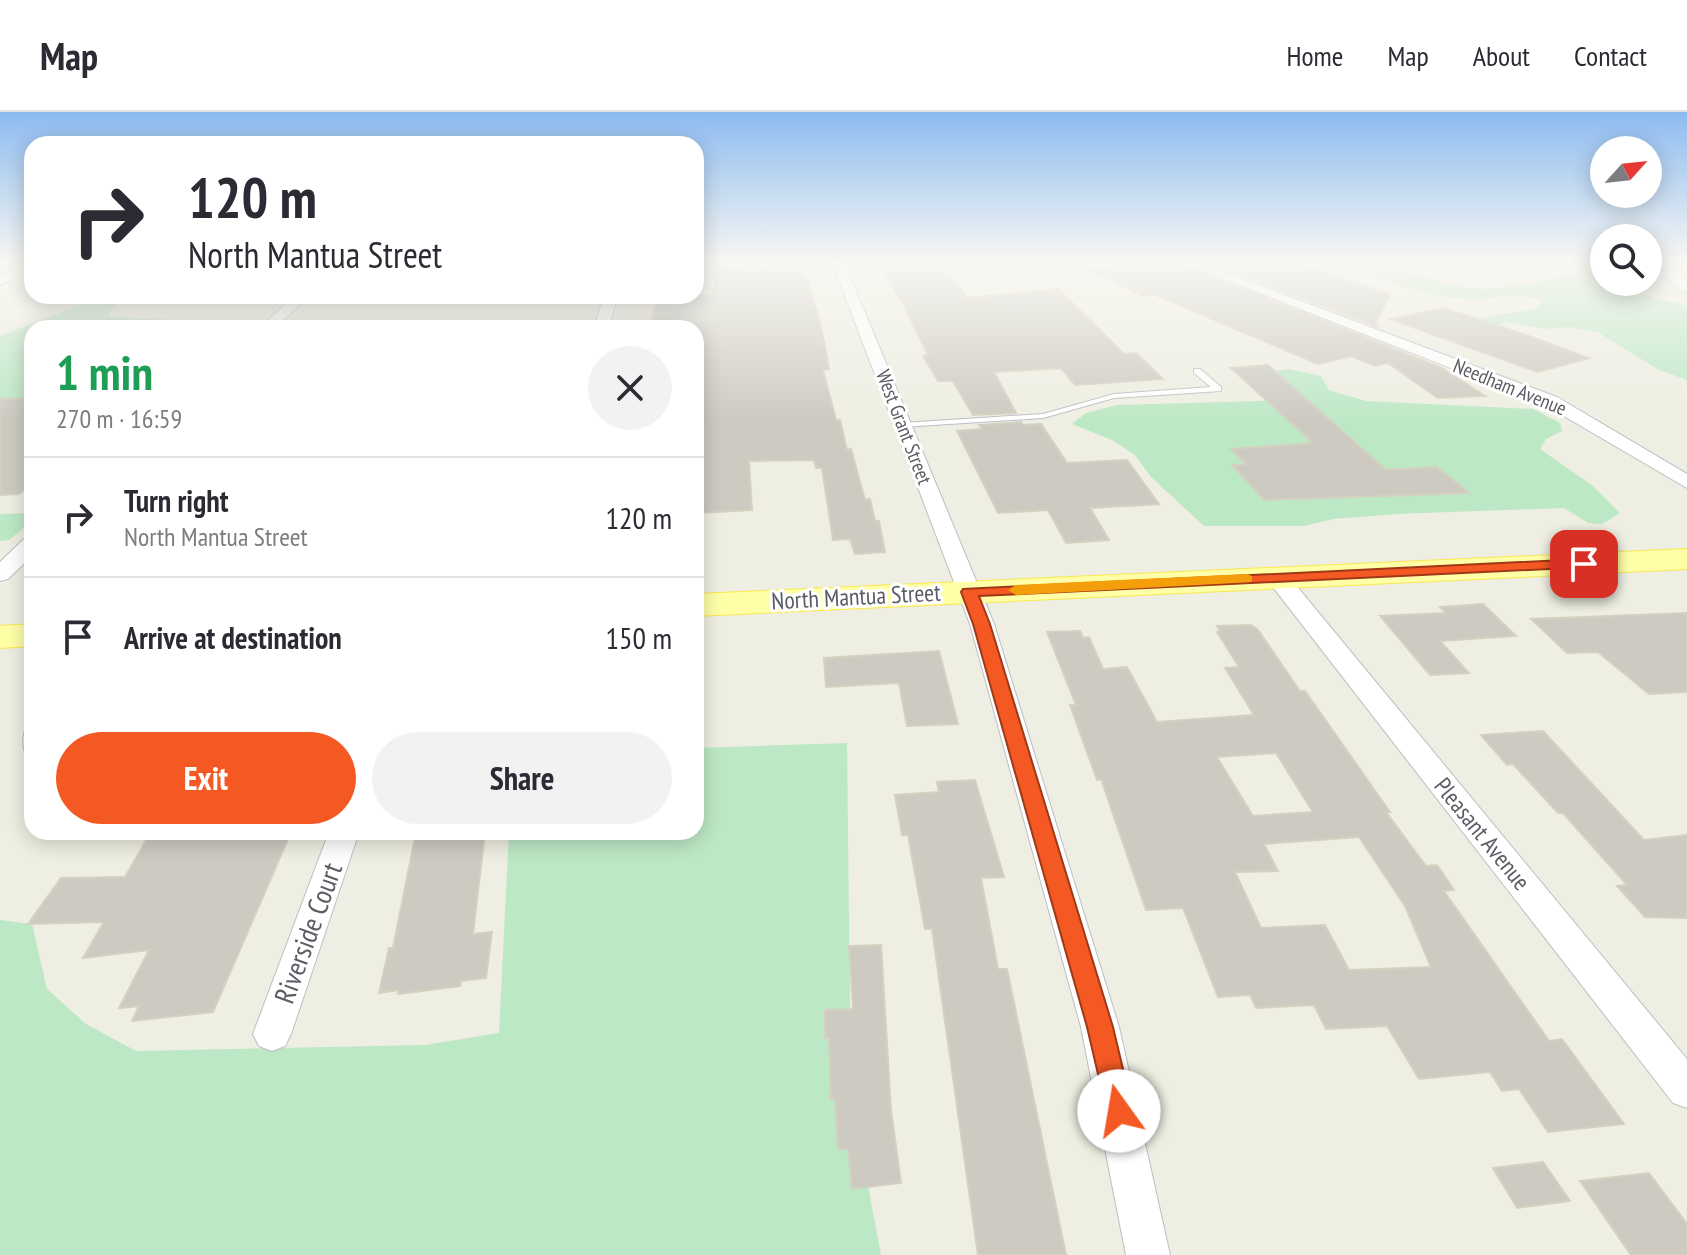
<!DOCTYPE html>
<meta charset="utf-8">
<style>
body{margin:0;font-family:"PT Sans Narrow",sans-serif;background:#f2f2f3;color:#2b2b33;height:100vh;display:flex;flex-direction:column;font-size:30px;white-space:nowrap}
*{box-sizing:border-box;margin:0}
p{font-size:26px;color:#7c7c81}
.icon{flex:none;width:44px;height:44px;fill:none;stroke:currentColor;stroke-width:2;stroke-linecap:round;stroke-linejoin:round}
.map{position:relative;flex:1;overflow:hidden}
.panel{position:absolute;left:24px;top:208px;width:680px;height:520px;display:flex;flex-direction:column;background:#fff;border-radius:24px;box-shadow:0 4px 20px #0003}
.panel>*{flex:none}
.hud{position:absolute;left:24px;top:24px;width:680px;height:168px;border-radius:24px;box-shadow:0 4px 20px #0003;background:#fff;color:#2b2b33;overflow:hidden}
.needle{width:52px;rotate:63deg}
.tools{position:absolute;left:1590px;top:24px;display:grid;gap:16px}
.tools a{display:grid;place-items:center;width:72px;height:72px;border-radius:50%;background:#fff;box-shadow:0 4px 20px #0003;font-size:40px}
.pin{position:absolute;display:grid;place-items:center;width:68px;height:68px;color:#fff;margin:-34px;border-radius:16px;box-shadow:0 4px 12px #0006}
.me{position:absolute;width:88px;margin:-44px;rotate:347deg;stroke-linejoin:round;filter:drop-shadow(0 0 6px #0008)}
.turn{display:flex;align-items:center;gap:28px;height:168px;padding:0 32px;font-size:36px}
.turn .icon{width:104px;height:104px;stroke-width:2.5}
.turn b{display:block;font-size:56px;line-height:68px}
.round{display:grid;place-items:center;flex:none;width:84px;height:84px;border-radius:42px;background:#f2f2f3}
.head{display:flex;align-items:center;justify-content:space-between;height:136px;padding:0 32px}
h1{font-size:48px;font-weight:800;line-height:60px;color:#1e9e55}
.cta{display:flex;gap:16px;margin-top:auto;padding:16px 32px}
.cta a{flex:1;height:92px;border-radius:48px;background:#f45823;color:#fff;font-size:32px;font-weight:800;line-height:92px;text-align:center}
.cta a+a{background:#f2f2f3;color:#2b2b33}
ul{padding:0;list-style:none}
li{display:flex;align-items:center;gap:24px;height:120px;padding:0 32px;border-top:2px solid #e1e1e2}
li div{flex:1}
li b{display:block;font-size:30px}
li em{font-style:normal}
header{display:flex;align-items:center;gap:48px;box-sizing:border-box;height:112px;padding:0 40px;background:#fff;border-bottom:2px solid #e1e1e2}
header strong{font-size:38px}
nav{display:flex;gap:44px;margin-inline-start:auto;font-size:28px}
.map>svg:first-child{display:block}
.green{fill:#bde8c5}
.building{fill:#cccac1;stroke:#d4d1c0;stroke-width:2;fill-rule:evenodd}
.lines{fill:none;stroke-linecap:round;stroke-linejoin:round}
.service-casing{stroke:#bdbec5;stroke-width:2}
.minor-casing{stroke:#bdbec5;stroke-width:2}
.tertiary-casing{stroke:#bdbec5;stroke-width:2}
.primary-casing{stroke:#fae850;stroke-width:2}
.service{fill:#fff;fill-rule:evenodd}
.minor{fill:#fff;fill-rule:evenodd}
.tertiary{fill:#fff;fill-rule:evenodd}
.primary{fill:#feffa7;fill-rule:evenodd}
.route{fill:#f45823;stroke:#9f3917;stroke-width:2}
.slow{fill:#f59e0b}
.labels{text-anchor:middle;stroke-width:6;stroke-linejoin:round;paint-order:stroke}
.far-street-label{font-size:20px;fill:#5b5d64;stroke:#fff}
.street-label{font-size:24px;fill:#5b5d64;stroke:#fff}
.near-street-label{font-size:28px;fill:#5b5d64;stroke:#fff}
</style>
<header>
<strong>Map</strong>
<nav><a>Home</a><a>Map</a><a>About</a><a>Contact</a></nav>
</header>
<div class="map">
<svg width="1687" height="1143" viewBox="0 0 1687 1143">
<rect width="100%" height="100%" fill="#efeee2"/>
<path class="green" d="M 1336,150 L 1375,150 L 1455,174 L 1484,177 L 1523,173 L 1567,162 L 1687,194 L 1687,268 L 1659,258 L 1599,221 L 1570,215 L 1543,217 L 1505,209 L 1496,216 L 1458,211 L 1538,196 L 1542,189 C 1513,176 1498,189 1469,187 C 1424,186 1378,164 1336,150 Z
M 1400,150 L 1499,150 L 1440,162 Z
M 88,184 L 130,184 L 113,195 L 108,205 L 190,209 L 197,215 L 32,216 L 32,283 L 0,312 L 0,224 L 84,192 Z
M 1289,257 L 1321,264 L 1329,278 L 1366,289 L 1533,297 L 1560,311 L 1562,319 L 1546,327 L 1540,337 L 1593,374 L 1620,401 L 1602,412 L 1588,411 L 1564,396 L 1396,402 L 1333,407 L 1304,414 L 1204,414 L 1151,365 L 1135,343 L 1112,328 L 1072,312 L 1086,301 L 1117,293 L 1262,289 L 1277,282 L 1267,260 Z
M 32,401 L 32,409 L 9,428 L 0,429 L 0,402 Z
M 847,631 L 851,984 L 881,1143 L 0,1143 L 0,808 L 32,812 L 47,877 L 86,912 L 136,939 L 425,933 L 499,921 L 509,720 L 696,720 L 696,636 Z"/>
<path class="building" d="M 886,150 L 941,150 L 967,186 L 1058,177 L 1124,242 L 1136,241 L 1163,267 L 1075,273 L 1061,256 L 994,260 L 1016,301 L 973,303 L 953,269 L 938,269 L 923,244 L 928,243 L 904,193 L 883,158 L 889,158 Z
M 1133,150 L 1178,150 L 1442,256 L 1485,284 L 1438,286 L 1388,251 L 1375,254 L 1351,244 L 1318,252 L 1153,182 L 1143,184 L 1087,157 Z
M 1205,150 L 1295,150 L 1390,182 L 1375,212 L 1379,215 Z
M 802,151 L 821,214 L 829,257 L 823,258 L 836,308 L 840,308 L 847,338 L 851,337 L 865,388 L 870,387 L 875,409 L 879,409 L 885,440 L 855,442 L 850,427 L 833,428 L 822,356 L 816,356 L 814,348 L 749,349 L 752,398 L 698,401 L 696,295 L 703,235 L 696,235 L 696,216 L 650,216 L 658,184 L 713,184 L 717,154 Z
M 1444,196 L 1529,224 L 1589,246 L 1538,260 L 1390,207 Z
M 1268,253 L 1386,358 L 1437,355 L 1469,381 L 1264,388 L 1232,353 L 1246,352 L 1231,337 L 1313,331 L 1231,256 Z
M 32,286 L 32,371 L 19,382 L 0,383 L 0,287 Z
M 1021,310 L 1023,313 L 1041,312 L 1067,351 L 1127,348 L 1159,392 L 1090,396 L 1109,428 L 1066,431 L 1048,398 L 998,401 L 957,319 L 982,317 L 979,313 Z
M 1483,492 L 1516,524 L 1440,529 L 1469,561 L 1430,563 L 1380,504 L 1446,501 L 1440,495 Z
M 1687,501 L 1687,580 L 1649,582 L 1598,540 L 1567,541 L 1531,507 Z
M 1251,513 L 1258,518 L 1300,579 L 1305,579 L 1390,700 L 1386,700 L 1426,754 L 1437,753 L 1454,778 L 1444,779 L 1549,929 L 1562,927 L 1624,1012 L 1548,1020 L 1519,977 L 1502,979 L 1490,960 L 1419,967 L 1387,914 L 1326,917 L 1314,893 L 1256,896 L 1250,883 L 1218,885 L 1183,796 L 1146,798 L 1101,667 L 1097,668 L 1070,593 L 1076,593 L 1047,520 L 1080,519 L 1083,526 L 1089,525 L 1103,557 L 1127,555 L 1157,610 L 1254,603 L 1225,556 L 1239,555 L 1217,520 L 1221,520 L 1217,514 ZM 1276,641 L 1313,700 L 1253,704 L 1217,645 ZM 1359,725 L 1405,794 L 1431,855 L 1349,858 L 1325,813 L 1261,816 L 1235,760 L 1278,759 L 1264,732 Z
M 939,539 L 958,612 L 907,614 L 899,571 L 826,575 L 824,546 Z
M 1543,619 L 1644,728 L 1687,723 L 1687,806 L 1645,805 L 1617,774 L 1627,773 L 1563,701 L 1558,701 L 1513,652 L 1507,653 L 1481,623 Z
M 975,668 L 1004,765 L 981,766 L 998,857 L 1007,857 L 1066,1143 L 978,1143 L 932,817 L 925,817 L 908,723 L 902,723 L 895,683 L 939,680 L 937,670 Z
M 151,720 L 291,720 L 213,900 L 132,909 L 139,894 L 119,896 L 149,838 L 83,846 L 104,810 L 28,812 L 61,766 L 125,765 Z
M 416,720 L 485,720 L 473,822 L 492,820 L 486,866 L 461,869 L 460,874 L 398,882 L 398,878 L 379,881 L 389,836 L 393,836 Z
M 881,833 L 891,998 L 901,1071 L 852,1077 L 848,1037 L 838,1038 L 835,987 L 831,987 L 829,926 L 825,926 L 825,898 L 853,897 L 849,834 Z
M 1543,1050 L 1570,1089 L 1517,1096 L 1493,1056 Z
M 1649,1061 L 1687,1112 L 1687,1143 L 1631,1143 L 1580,1069 Z"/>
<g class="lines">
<g class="service-casing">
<path id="service" d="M 1194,257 L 1200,257 L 1221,275 L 1221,279 L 1114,286 L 1043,306 L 903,315 L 899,313 L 903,311 L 1043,302 L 1114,282 L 1211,275 L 1194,261 Z
M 32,611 L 32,648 L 27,646 C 22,635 22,623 28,612 Z"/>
</g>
<g class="minor-casing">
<path id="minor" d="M 27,150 L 32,150 L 32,157 L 0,173 L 0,164 Z
M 832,150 L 844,150 L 994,512 L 1119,915 L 1170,1143 L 1126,1143 L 1081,915 L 970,512 Z
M 1181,150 L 1197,150 L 1557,285 L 1687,362 L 1687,376 L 1545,293 Z
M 1660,150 L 1672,150 L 1687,171 L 1687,181 L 1672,172 Z
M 294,184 L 309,184 L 275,216 L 260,216 Z
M 604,184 L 618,184 L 608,216 L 594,216 Z
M 32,426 L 32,444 L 8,467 L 0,469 L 0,450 L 24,427 Z
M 1277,458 L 1285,460 L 1687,947 L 1687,996 L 1673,991 L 1269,470 L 1266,465 L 1269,460 Z
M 329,720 L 359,720 L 291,922 L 285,934 L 272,939 L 259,934 L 253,922 Z"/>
</g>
<g class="tertiary-casing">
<path id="tertiary" d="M 0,150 L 13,150 L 0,155 Z"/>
</g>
<g class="primary-casing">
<path id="primary" d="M 1687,437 L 1687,457 L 696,504 L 696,482 Z
M 32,512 L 32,534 L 0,536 L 0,514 Z"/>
</g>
<use href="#service" class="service"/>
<use href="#minor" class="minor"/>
<use href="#tertiary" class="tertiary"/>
<use href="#primary" class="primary"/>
</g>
<linearGradient id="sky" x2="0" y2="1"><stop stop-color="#8cbbf1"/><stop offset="0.48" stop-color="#f8f7f2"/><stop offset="1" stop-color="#f8f7f2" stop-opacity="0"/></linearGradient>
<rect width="1687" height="310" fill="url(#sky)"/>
<path class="route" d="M 1584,447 L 1590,449 L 1590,455 L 979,484 L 990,512 L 1113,915 L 1133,999 L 1129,1009 L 1119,1013 L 1109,1009 L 1087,915 L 973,512 L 961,480 L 963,477 Z"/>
<path class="slow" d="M 1247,462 L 1252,464 L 1252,470 L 1016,483 L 1008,478 L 1016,473 Z"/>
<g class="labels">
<g class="far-street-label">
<text transform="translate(1510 275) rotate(22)" y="7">Needham Avenue</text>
<text transform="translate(904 315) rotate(69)" y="7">West Grant Street</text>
</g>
<g class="street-label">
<text transform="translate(856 485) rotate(-3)" y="8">North Mantua Street</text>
<text transform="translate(1482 722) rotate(51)" y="8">Pleasant Avenue</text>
</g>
<g class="near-street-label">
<text transform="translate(308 821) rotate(-70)" y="10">Riverside Court</text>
</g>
</g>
</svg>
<div class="tools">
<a><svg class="needle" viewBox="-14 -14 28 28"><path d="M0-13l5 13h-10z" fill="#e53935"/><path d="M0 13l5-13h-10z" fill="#7c7c81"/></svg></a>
<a><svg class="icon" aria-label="search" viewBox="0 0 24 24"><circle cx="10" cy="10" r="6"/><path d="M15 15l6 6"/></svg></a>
</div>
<div class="pin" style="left:1584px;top:452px;background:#d93025"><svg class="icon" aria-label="arrive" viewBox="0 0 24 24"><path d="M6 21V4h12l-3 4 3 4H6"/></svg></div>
<svg class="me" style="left:1119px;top:999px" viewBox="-20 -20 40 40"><circle r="19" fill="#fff"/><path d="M0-13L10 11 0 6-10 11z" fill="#f45823"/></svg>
<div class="hud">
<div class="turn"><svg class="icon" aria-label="right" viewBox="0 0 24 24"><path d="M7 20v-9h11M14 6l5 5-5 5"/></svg><div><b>120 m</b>North Mantua Street</div></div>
</div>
<section class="panel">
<div class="head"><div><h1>1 min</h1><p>270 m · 16:59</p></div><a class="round"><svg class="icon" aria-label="close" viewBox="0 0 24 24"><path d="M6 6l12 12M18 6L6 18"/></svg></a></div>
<ul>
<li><svg class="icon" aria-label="right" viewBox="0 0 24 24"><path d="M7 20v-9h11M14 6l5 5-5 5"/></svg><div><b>Turn right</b><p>North Mantua Street</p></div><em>120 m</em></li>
<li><svg class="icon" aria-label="arrive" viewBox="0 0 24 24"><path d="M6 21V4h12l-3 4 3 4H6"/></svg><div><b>Arrive at destination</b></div><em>150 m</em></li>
</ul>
<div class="cta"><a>Exit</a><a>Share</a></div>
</section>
</div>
